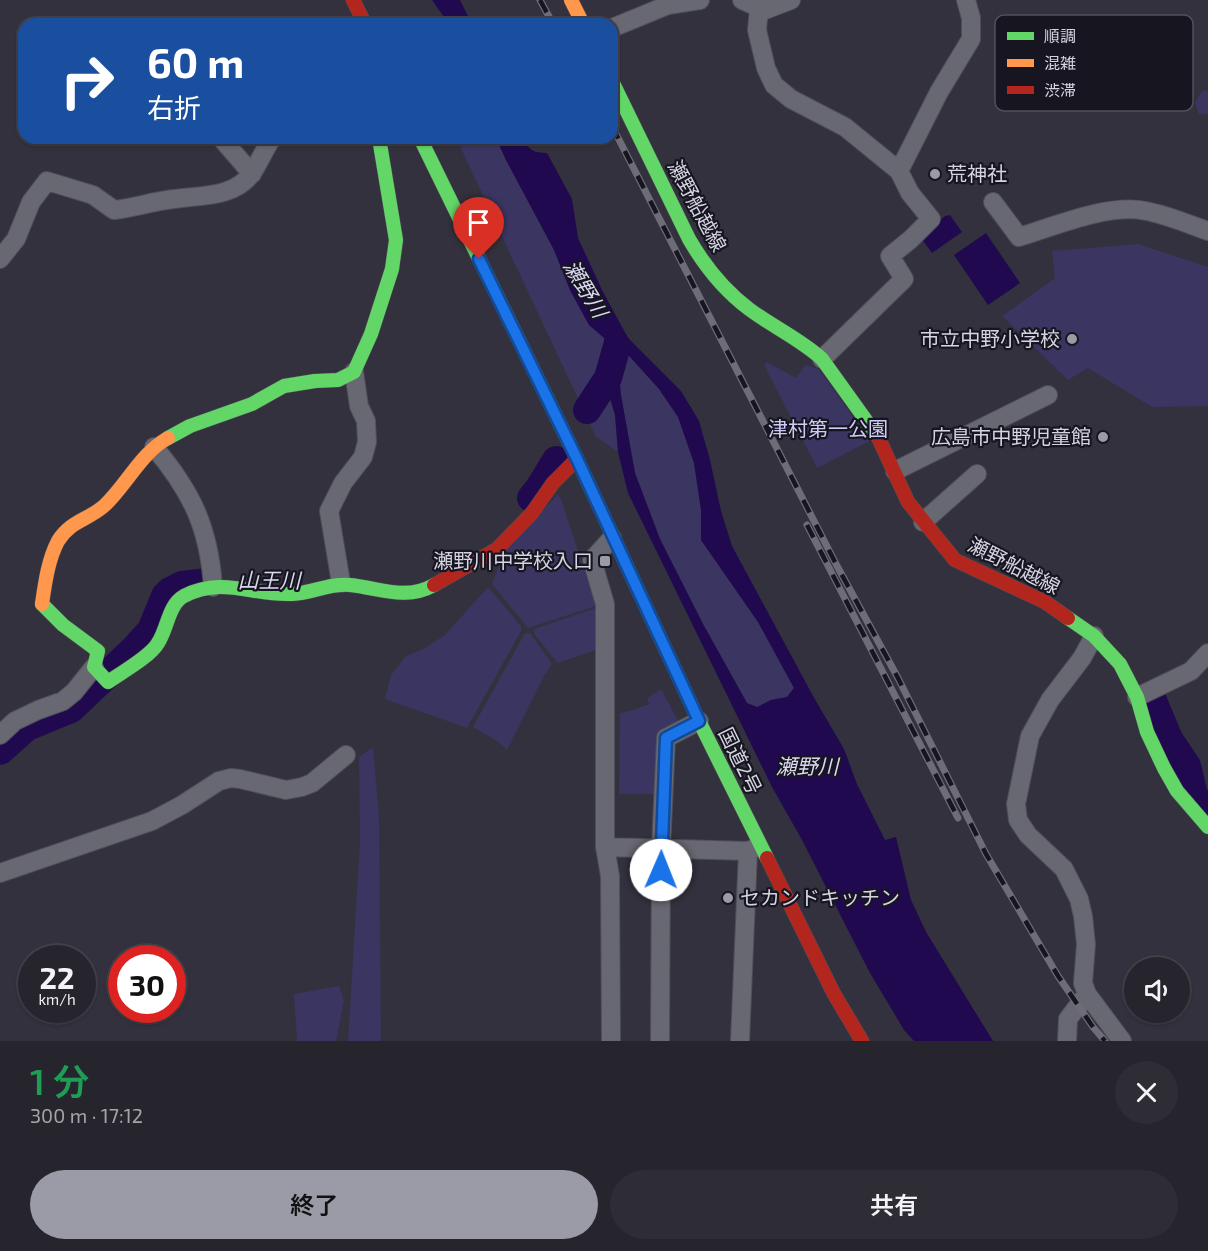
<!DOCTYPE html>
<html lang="ja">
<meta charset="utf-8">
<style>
body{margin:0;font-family:"Exo 2","Noto Sans JP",sans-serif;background:#2e2d36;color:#f1f3f6;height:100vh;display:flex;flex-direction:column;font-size:22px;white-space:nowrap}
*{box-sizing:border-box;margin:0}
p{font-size:20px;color:#a4a5aa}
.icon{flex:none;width:33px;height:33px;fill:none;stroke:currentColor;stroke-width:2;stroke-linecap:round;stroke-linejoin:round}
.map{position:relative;height:1041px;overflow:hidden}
.side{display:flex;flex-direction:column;background:#26252e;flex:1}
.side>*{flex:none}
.guide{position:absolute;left:18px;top:18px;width:600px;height:126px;border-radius:18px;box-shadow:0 2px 4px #0004,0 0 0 2px #42424a;background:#1a4fa0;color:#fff;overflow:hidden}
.buttons{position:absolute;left:1124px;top:957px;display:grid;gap:12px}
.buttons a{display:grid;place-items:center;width:66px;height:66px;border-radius:50%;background:#26252e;box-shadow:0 2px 4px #0004,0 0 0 2px #42424a;font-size:30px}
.speed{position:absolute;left:18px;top:945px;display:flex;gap:12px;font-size:30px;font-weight:700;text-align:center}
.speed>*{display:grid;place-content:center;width:78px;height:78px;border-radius:50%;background:#26252e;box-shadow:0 2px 4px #0004,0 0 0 2px #42424a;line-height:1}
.speed small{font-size:15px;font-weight:400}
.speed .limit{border:9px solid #d22;background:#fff;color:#111}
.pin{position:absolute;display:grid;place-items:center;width:51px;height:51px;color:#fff;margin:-62px -26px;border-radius:50% 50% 50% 0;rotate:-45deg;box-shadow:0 0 6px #0007}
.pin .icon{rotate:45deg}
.me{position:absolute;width:66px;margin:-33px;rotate:1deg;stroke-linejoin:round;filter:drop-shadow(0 0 4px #0008)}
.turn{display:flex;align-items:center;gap:21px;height:126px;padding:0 30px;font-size:27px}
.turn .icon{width:78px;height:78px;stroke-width:2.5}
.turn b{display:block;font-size:42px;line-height:51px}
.round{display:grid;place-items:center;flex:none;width:63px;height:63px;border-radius:32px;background:#2e2d36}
.head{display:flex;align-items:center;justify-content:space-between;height:102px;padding:0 30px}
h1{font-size:36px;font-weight:600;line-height:45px;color:#1e9e55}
.button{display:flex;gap:12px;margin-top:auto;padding:12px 30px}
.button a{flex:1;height:69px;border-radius:36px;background:#9b9ba8;color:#111;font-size:24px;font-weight:600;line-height:69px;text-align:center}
.button a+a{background:#2e2d36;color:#f1f3f6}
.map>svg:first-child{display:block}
.green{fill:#3b3561}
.water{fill:#20094f;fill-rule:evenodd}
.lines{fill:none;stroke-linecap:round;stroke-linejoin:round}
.river{stroke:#20094f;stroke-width:28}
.street-casing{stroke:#504e59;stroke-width:20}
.fast-casing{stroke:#504e59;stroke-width:15}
.slow-casing{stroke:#504e59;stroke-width:15}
.jam-casing{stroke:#504e59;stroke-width:15}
.street{stroke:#686872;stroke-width:18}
.fast{stroke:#63d668;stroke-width:14}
.slow{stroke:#ff974d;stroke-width:14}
.jam{stroke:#b3261e;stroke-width:14}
.rail-casing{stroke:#6e6d77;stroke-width:7}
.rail{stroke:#171620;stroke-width:4.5;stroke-dasharray:14;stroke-linecap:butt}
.route-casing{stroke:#114b97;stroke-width:15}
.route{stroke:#1a73e8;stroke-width:10}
.poi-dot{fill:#9b9ba8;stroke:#171620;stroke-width:2}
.labels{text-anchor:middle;stroke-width:4.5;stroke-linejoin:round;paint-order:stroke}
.poi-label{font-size:20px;fill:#d4d4e2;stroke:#171620;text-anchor:end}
.street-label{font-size:20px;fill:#d4d4e2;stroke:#171620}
.park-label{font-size:20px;fill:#cdcbf7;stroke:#171620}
.water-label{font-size:21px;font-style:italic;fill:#d8d8ee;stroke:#171620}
.key{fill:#171620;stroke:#504f5a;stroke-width:1.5}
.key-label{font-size:16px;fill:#d4d4e2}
</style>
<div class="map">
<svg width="1208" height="1041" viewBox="0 0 1208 1041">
<rect width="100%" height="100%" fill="#32313d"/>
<path class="green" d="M 1208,90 L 1208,114 L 1199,114 L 1195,102 L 1202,91 Z
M 456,138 L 496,138 L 506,160 L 554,250 L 570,290 L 589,325 L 604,337 L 607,354 L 603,374 L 615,415 L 618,452 L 596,437 Z
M 1138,244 L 1208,267 L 1208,406 L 1152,407 L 1088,368 L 1068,380 L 1002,316 L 1055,278 L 1052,251 Z
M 621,346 L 659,389 L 678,417 L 694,463 L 701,510 L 701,540 L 758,622 L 794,688 L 787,697 L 771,700 L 757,707 L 747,703 L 703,624 L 660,539 L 635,473 L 621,395 L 617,358 Z
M 767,362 L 796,378 L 805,365 L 819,369 L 870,441 L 817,468 L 764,365 Z
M 558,494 L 562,502 L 596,606 L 528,628 L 492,584 L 504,553 Z
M 488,587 L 521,626 L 521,631 L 467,728 L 385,699 L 391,675 L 405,657 L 425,648 L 445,635 Z
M 596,608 L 600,623 L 599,649 L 558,663 L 534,634 L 534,629 Z
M 525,633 L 530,633 L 552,664 L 544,676 L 507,750 L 497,741 L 473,727 Z
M 661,689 L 680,724 L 656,794 L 619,794 L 620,713 L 633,710 L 649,704 L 647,698 Z
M 373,747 L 379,816 L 381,1041 L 348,1041 L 360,842 L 359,757 Z
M 339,986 L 344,1001 L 336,1041 L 297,1041 L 294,994 Z"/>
<path class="water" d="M 432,0 L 460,0 L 472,24 L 449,24 Z
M 496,138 L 523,138 C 528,150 534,153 547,153 L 572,199 L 578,238 L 602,290 L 628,338 L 681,391 L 699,421 L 710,460 L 721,511 L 732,546 L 813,696 L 844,749 L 857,784 L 885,840 L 896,837 L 911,900 L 926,932 L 993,1041 L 914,1041 L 904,1030 L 870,973 L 802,840 L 772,787 L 628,493 L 618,452 L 615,415 L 603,374 L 607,354 L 604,338 L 589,325 L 570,290 L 554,250 L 506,160 ZM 621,347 L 659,389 L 678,417 L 694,463 L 701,510 L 701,540 L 758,622 L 794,688 L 787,697 L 771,700 L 757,707 L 747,703 L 703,624 L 660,539 L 635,473 L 621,395 L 617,358 Z
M 950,215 L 962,232 L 932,253 L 921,238 L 945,216 Z
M 986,233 L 1020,283 L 988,305 L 954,255 Z"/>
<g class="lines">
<path class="river" d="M 587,410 L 608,378 L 617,346
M 531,498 L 539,488 L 556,460
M 1152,698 L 1169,739 L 1187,766 L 1194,795 L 1208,814
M 0,751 L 27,727 L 71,709 L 133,650 L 151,630 L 165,596 L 170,591 L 182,585 L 208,582"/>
<g class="street-casing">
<path id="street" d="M 742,0 L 765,10 L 791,0
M 759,9 L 757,30 L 766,68 L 774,85 L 791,99 L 845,127 L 899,171 L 910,193 L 931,219 L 911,239 L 890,256 L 904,279 L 822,359
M 612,28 L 668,5 L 700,0
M 221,138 L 252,174
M 899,171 L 939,92 L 971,39 L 971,18 L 966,0
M 993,202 L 1019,237 C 1055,226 1109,203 1146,211 C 1167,215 1188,224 1208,231
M 0,259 L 16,239 L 31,202 L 47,181 L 93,195 L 114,210 C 134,208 154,201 174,199 C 201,195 234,198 252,173 C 259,163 264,150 271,140 L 274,138
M 154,447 C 192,492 209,528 213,587
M 895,471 L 1048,395
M 923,522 L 977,474
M 341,583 L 329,511 L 343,483 L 363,457 L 367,442 L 366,421 L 359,406 L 354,372
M 1094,636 L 1082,658 L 1050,700 L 1030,736 L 1016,804 L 1018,820 L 1028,835 L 1064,869 L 1079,899 L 1083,916 L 1086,944 L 1083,983 L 1087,994 L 1122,1041
M 1137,697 L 1191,671 L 1208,653
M 0,735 L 15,721 L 38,710 L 63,701 L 74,692 L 94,667
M 605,847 L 748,851 L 758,847
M 0,873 L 152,821 L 182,805 L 219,781 L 231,778 L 240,779 L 286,790 L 302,787 L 312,783 L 346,755
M 611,1041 L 610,876 L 605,847 L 605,604 L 592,560 L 612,538
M 660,1041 L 661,848 L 666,738 L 699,721
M 740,1041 L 748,851
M 1067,1041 L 1068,1019 L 1087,994"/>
</g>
<g class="fast-casing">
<path id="fast" d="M 612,81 L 689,239 C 704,265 725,291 749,309 C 773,327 800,339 822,359 L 878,437
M 420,138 L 577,459 L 699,721 L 767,858
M 168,438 L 190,426 L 252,404 L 284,386 L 315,381 L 338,380 L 354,372 L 371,334 L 392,269 L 396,240 L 379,138
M 42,604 L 63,625 L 98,651 L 94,667 L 108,682 C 122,672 150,657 158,643 C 168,628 168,605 184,596 C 223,576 253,596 292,594 C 312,593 330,583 350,585 C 380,588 406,601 434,585
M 1068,618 L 1094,636 L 1120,664 L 1137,697 L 1147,732 L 1164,768 L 1177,791 L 1208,827"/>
</g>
<g class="slow-casing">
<path id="slow" d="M 571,0 L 583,24
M 42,604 C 45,583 48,560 58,541 C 71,520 89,520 105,505 C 127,484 141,453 168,438"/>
</g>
<g class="jam-casing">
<path id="jam" d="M 353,0 L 365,24
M 878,437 L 908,502 L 955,560 L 1045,602 L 1068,618
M 434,585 L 497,549 L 532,513 L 553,483 L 577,459
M 767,858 L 834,994 L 862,1041"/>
</g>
<use href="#street" class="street"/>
<use href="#fast" class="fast"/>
<use href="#slow" class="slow"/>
<use href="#jam" class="jam"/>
<g class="rail-casing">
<path id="rail" d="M 540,0 L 553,24
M 612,126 L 836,564 L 898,678 L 986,854 L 1058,976 L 1093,1027 L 1105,1041
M 807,525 L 958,818"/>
</g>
<use href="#rail" class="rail"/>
</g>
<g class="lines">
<g class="route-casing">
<path id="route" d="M 479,259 L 577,459 L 699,721 L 666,738 L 661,870"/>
</g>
<use href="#route" class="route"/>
</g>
<g class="poi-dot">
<circle cx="935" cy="174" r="6"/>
<circle cx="1072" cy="339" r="6"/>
<circle cx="1103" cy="437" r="6"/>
<rect x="599" y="555" width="12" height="12" rx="3"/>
<circle cx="728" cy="898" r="6"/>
</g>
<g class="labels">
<g class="poi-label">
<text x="947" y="181" text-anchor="start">荒神社</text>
<text x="1060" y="346">市立中野小学校</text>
<text x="1091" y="444">広島市中野児童館</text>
<text x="593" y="568">瀬野川中学校入口</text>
<text x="740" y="905" text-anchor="start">セカンドキッチン</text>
</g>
<g class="street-label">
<text transform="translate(697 206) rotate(62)" y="7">瀬野船越線</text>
<text transform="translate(1014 566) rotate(27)" y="7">瀬野船越線</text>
<text transform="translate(740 761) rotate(64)" y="7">国道2号</text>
</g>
<g class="park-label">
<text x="828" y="436">津村第一公園</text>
</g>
<g class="water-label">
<text transform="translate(585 289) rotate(59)" y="7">瀬野川</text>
<text x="269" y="588">山王川</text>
<text x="807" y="774">瀬野川</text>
</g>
</g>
<rect x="995" y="15" width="198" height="96" rx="9" class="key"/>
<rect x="1007" y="32" width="27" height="8" fill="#63d668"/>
<rect x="1007" y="59" width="27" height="8" fill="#ff974d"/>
<rect x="1007" y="86" width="27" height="8" fill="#b3261e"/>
<g class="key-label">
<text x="1044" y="42">順調</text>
<text x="1044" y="69">混雑</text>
<text x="1044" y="96">渋滞</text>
</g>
</svg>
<div class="buttons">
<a><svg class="icon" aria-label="sound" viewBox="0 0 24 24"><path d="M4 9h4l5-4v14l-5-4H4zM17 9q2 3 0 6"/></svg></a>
</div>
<div class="speed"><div>22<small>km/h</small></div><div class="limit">30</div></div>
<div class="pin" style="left:479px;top:259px;background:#d93025"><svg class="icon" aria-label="arrive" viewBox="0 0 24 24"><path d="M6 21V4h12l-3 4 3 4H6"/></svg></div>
<svg class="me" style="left:661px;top:870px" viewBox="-20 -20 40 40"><circle r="19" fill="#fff"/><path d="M0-13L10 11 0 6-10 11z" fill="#1a73e8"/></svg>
<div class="guide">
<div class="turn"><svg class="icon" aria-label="right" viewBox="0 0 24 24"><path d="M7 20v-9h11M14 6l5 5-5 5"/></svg><div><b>60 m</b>右折</div></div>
</div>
</div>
<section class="side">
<div class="head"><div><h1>1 分</h1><p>300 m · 17:12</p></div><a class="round"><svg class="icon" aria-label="close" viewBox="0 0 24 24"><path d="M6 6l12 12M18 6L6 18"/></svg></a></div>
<div class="button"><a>終了</a><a>共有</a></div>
</section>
